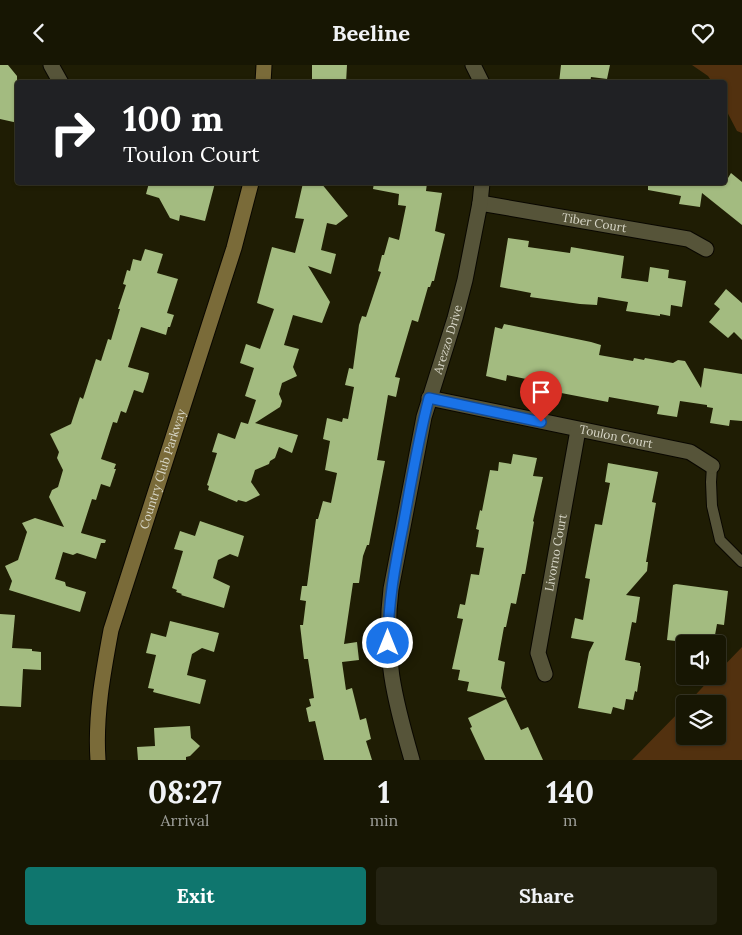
<!DOCTYPE html>
<style>
body{margin:0;font-family:Lora,serif;background:#242312;color:#f1f3f6;height:100vh;display:flex;flex-direction:column;font-size:19px;white-space:nowrap}
*{box-sizing:border-box;margin:0}
p{font-size:16px;color:#9e9f9a}
.icon{flex:none;width:28px;height:28px;fill:none;stroke:currentColor;stroke-width:2;stroke-linecap:round;stroke-linejoin:round}
.map{position:relative;height:695px;overflow:hidden}
.drawer{display:flex;flex-direction:column;background:#171603;flex:1}
.drawer>*{flex:none}
.banner{position:absolute;left:15px;top:15px;width:712px;height:105px;border-radius:5px;box-shadow:0 1px 4px #0004,0 0 0 1px #363525;background:#202124;color:#fff;overflow:hidden}
.fabs{position:absolute;left:676px;top:570px;display:grid;gap:10px}
.fabs a{display:grid;place-items:center;width:50px;height:50px;border-radius:5px;background:#171603;box-shadow:0 1px 4px #0004,0 0 0 1px #363525;font-size:25px}
.pin{position:absolute;display:grid;place-items:center;width:42px;height:42px;color:#fff;margin:-51px -21px;border-radius:50% 50% 50% 0;rotate:-45deg;box-shadow:0 0 5px #0007}
.pin .icon{rotate:45deg}
.me{position:absolute;width:55px;margin:-28px;rotate:0deg;stroke-linejoin:round;filter:drop-shadow(0 0 4px #0008)}
.turn{display:flex;align-items:center;gap:18px;height:105px;padding:0 25px;font-size:22px}
.turn .icon{width:65px;height:65px;stroke-width:2.5}
.turn b{display:block;font-size:35px;line-height:42px}
.eta{display:flex;justify-content:space-evenly;align-items:center;height:85px;text-align:center}
.eta b{font-size:30px;font-weight:700;line-height:35px}
.primary-button{display:flex;gap:10px;margin-top:auto;padding:10px 25px}
.primary-button a{flex:1;height:58px;border-radius:5px;background:#0f766e;color:#fff;font-size:20px;font-weight:700;line-height:58px;text-align:center}
.primary-button a+a{background:#242312;color:#f1f3f6}
header{display:flex;justify-content:space-between;align-items:center;height:65px;padding:0 25px;background:#171603;font-size:22px;font-weight:700}
.map>svg:first-child{display:block}
.green{fill:#52310f}
.building{fill:#a3bb80}
.lines{fill:none;stroke-linecap:round;stroke-linejoin:round}
.lane-casing{stroke:#090700;stroke-width:12}
.street-casing{stroke:#090700;stroke-width:17}
.secondary-casing{stroke:#090700;stroke-width:17}
.lane{stroke:#565439;stroke-width:10}
.street{stroke:#565439;stroke-width:15}
.secondary{stroke:#7a6b39;stroke-width:15}
.route-casing{stroke:#114b97;stroke-width:12}
.route{stroke:#1a73e8;stroke-width:9}
.labels{text-anchor:middle;stroke-width:5;stroke-linejoin:round;paint-order:stroke}
.street-label{font-size:12px;fill:#d8d7c8;stroke:#1f1d04}
</style>
<header><svg class="icon" aria-label="back" viewBox="0 0 24 24"><path d="M15 5l-7 7 7 7"/></svg>Beeline<svg class="icon" aria-label="heart" viewBox="0 0 24 24"><path d="M12 20l-8-8c-3-5 5-10 8-4 3-6 11-1 8 4z"/></svg></header>
<div class="map">
<svg width="742" height="695" viewBox="0 0 742 695">
<rect width="100%" height="100%" fill="#1f1d04"/>
<path class="green" d="M 692,0 L 742,0 L 742,68 L 737,66 L 725,43 L 725,18 L 712,17 L 708,11 Z
M 742,582 L 742,695 L 632,695 L 685,641 L 685,671 L 718,671 L 718,639 L 687,639 L 713,611 L 718,611 L 718,607 Z"/>
<path class="building" d="M 0,0 L 8,0 L 17,11 L 18,58 L 0,54 Z
M 312,0 L 347,0 L 346,18 L 312,18 Z
M 561,0 L 610,0 L 607,14 L 591,12 L 590,18 L 559,18 Z
M 731,108 L 742,117 L 742,160 L 702,128 L 700,142 L 679,139 L 681,131 L 648,125 L 648,118 L 725,118 Z
M 149,118 L 215,118 L 205,156 L 180,150 L 179,156 L 170,153 L 159,133 L 146,129 Z
M 303,118 L 321,118 L 348,151 L 336,160 L 327,158 L 321,185 L 336,189 L 331,209 L 308,201 L 330,237 L 322,258 L 293,250 L 284,280 L 299,284 L 293,302 L 297,311 L 282,318 L 279,329 L 282,336 L 280,342 L 255,358 L 298,370 L 292,388 L 279,382 L 275,393 L 270,396 L 269,399 L 255,405 L 251,417 L 260,430 L 246,437 L 238,435 L 237,437 L 208,425 L 209,421 L 207,420 L 217,388 L 212,387 L 218,368 L 235,374 L 241,357 L 248,359 L 256,335 L 245,331 L 254,303 L 240,298 L 246,279 L 260,284 L 274,244 L 257,238 L 272,182 L 295,188 L 304,154 L 295,153 Z
M 374,118 L 427,118 L 426,126 L 442,128 L 435,166 L 445,169 L 434,216 L 432,216 L 430,222 L 428,222 L 418,257 L 412,255 L 395,312 L 400,313 L 396,332 L 388,330 L 377,395 L 385,396 L 369,480 L 367,480 L 363,491 L 359,518 L 353,518 L 344,579 L 357,577 L 359,595 L 342,597 L 346,625 L 352,623 L 360,655 L 366,653 L 371,674 L 366,676 L 372,695 L 324,695 L 315,656 L 309,657 L 306,643 L 311,641 L 309,634 L 314,633 L 308,594 L 304,594 L 300,560 L 303,560 L 306,536 L 300,535 L 302,521 L 307,521 L 316,454 L 318,454 L 323,436 L 331,438 L 337,408 L 325,405 L 330,376 L 323,374 L 327,353 L 342,357 L 343,353 L 348,354 L 354,322 L 345,320 L 349,303 L 353,304 L 359,260 L 362,251 L 366,252 L 381,207 L 378,206 L 382,190 L 384,190 L 389,172 L 399,175 L 406,141 L 398,140 L 399,129 L 373,124 Z
M 508,173 L 529,176 L 528,182 L 570,188 L 571,182 L 624,191 L 621,213 L 648,217 L 650,202 L 669,205 L 668,213 L 686,216 L 682,242 L 671,240 L 670,251 L 660,249 L 660,251 L 626,246 L 628,237 L 598,232 L 597,240 L 580,239 L 530,232 L 531,228 L 500,222 Z
M 145,184 L 163,189 L 157,208 L 178,214 L 167,248 L 174,250 L 170,262 L 168,262 L 166,270 L 141,262 L 128,302 L 149,308 L 148,313 L 143,328 L 134,325 L 126,348 L 121,346 L 117,358 L 113,357 L 101,394 L 116,399 L 114,404 L 116,404 L 110,422 L 101,419 L 96,435 L 92,434 L 81,468 L 106,475 L 105,478 L 101,478 L 96,494 L 77,488 L 73,490 L 63,487 L 55,514 L 65,517 L 66,521 L 86,527 L 80,547 L 9,525 L 12,516 L 5,501 L 18,495 L 27,467 L 22,458 L 35,453 L 64,462 L 49,432 L 52,425 L 58,422 L 63,405 L 57,393 L 59,387 L 50,369 L 71,359 L 80,332 L 83,334 L 96,294 L 101,296 L 108,274 L 111,275 L 120,244 L 118,244 L 126,220 L 123,219 L 127,205 L 130,206 L 133,194 L 141,196 Z
M 726,224 L 742,238 L 742,275 L 734,267 L 728,273 L 709,257 L 720,244 L 714,239 Z
M 504,259 L 591,277 L 601,280 L 599,290 L 633,296 L 634,293 L 644,295 L 645,293 L 673,298 L 678,295 L 685,296 L 701,323 L 704,303 L 742,309 L 742,356 L 730,355 L 729,361 L 710,358 L 713,343 L 707,342 L 707,340 L 680,336 L 677,352 L 657,349 L 659,341 L 609,332 L 608,337 L 556,327 L 554,325 L 555,320 L 507,310 L 506,316 L 486,311 L 495,262 L 502,264 Z
M 513,389 L 537,393 L 533,411 L 543,412 L 533,456 L 534,457 L 525,509 L 522,509 L 516,539 L 511,538 L 506,562 L 504,562 L 498,595 L 505,597 L 501,623 L 506,633 L 467,626 L 469,617 L 458,615 L 460,605 L 452,604 L 463,554 L 457,553 L 460,539 L 465,540 L 471,509 L 479,510 L 484,483 L 476,482 L 479,465 L 476,464 L 480,445 L 482,446 L 490,405 L 498,406 L 499,397 L 511,399 Z
M 608,398 L 658,407 L 652,437 L 656,438 L 646,497 L 648,497 L 647,506 L 626,530 L 640,532 L 636,558 L 632,557 L 625,595 L 640,598 L 640,601 L 641,601 L 637,627 L 635,626 L 633,635 L 626,634 L 624,645 L 613,642 L 611,649 L 578,643 L 589,587 L 594,577 L 571,573 L 575,553 L 583,555 L 590,514 L 585,513 L 595,459 L 602,460 L 610,418 L 605,417 Z
M 200,456 L 244,471 L 238,492 L 230,489 L 218,495 L 213,513 L 230,521 L 224,543 L 181,530 L 182,529 L 176,527 L 177,525 L 172,523 L 183,486 L 174,484 L 180,466 L 195,471 Z
M 676,519 L 728,526 L 724,560 L 717,559 L 715,570 L 705,569 L 704,577 L 685,575 L 685,577 L 667,575 L 673,520 Z
M 0,549 L 15,550 L 12,583 L 32,584 L 32,586 L 41,587 L 41,605 L 23,604 L 21,642 L 0,641 Z
M 170,556 L 219,568 L 214,587 L 202,583 L 192,589 L 187,610 L 206,615 L 200,639 L 153,627 L 154,624 L 148,623 L 156,590 L 146,588 L 151,568 L 166,572 Z
M 506,634 L 521,665 L 528,662 L 543,695 L 485,695 L 470,663 L 472,662 L 468,653 Z
M 190,661 L 191,673 L 200,681 L 190,691 L 186,692 L 186,695 L 138,695 L 137,682 L 155,681 L 154,663 Z"/>
<g class="lines">
<g class="lane-casing">
<path id="lane" d="M 712,401 L 711,417 L 712,441 L 720,475 L 742,497"/>
</g>
<g class="street-casing">
<g id="street">
<path d="M 51,0 L 61,18"/>
<path d="M 473,0 L 482,18"/>
<path id="s1" d="M 480,138 L 688,174 L 706,184"/>
<path id="s2" d="M 429,333 L 690,387 L 712,401"/>
<path id="s3" d="M 545,609 L 538,588 L 578,365"/>
<path id="s4" d="M 412,695 C 394,633 383,589 391,524 L 424,352 L 455,253 L 465,215 L 480,138 L 482,118"/>
</g>
</g>
<g class="secondary-casing">
<g id="secondary">
<path d="M 263,18 L 264,0"/>
<path id="s5" d="M 98,695 C 95,651 103,608 111,565 L 234,183 L 251,118"/>
</g>
</g>
<use href="#lane" class="lane"/>
<use href="#street" class="street"/>
<use href="#secondary" class="secondary"/>
</g>
<g class="lines">
<g class="route-casing">
<path id="route" d="M 388,578 C 388,538 395,500 403,461 C 411,418 418,375 429,333 L 541,357"/>
</g>
<use href="#route" class="route"/>
</g>
<g class="labels">
<g class="street-label">
<text dy="4" stroke="none"><textPath href="#s1" startOffset="116">Tiber Court</textPath></text>
<text dy="4" stroke="none"><textPath href="#s4" startOffset="430">Arezzo Drive</textPath></text>
<text dy="4" stroke="none"><textPath href="#s2" startOffset="191">Toulon Court</textPath></text>
<text dy="4" stroke="none"><textPath href="#s5" startOffset="300">Country Club Parkway</textPath></text>
<text dy="4" stroke="none"><textPath href="#s3" startOffset="124">Livorno Court</textPath></text>
</g>
</g>
</svg>
<div class="fabs">
<a><svg class="icon" aria-label="sound" viewBox="0 0 24 24"><path d="M4 9h4l5-4v14l-5-4H4zM17 9q2 3 0 6"/></svg></a>
<a><svg class="icon" aria-label="layers" viewBox="0 0 24 24"><path d="M12 4l9 5-9 5-9-5zM3 14l9 5 9-5"/></svg></a>
</div>
<div class="pin" style="left:541px;top:357px;background:#d93025"><svg class="icon" aria-label="arrive" viewBox="0 0 24 24"><path d="M6 21V4h12l-3 4 3 4H6"/></svg></div>
<svg class="me" style="left:388px;top:578px" viewBox="-20 -20 40 40"><circle r="17" fill="#1a73e8" stroke="#fff" stroke-width="3"/><path d="M0-11L8 9 0 5-8 9z" fill="#fff"/></svg>
<div class="banner">
<div class="turn"><svg class="icon" aria-label="right" viewBox="0 0 24 24"><path d="M7 20v-9h11M14 6l5 5-5 5"/></svg><div><b>100 m</b>Toulon Court</div></div>
</div>
</div>
<section class="drawer">
<div class="eta">
<div><b>08:27</b><p>Arrival</p></div>
<div><b>1</b><p>min</p></div>
<div><b>140</b><p>m</p></div>
</div>
<div class="primary-button"><a>Exit</a><a>Share</a></div>
</section>
